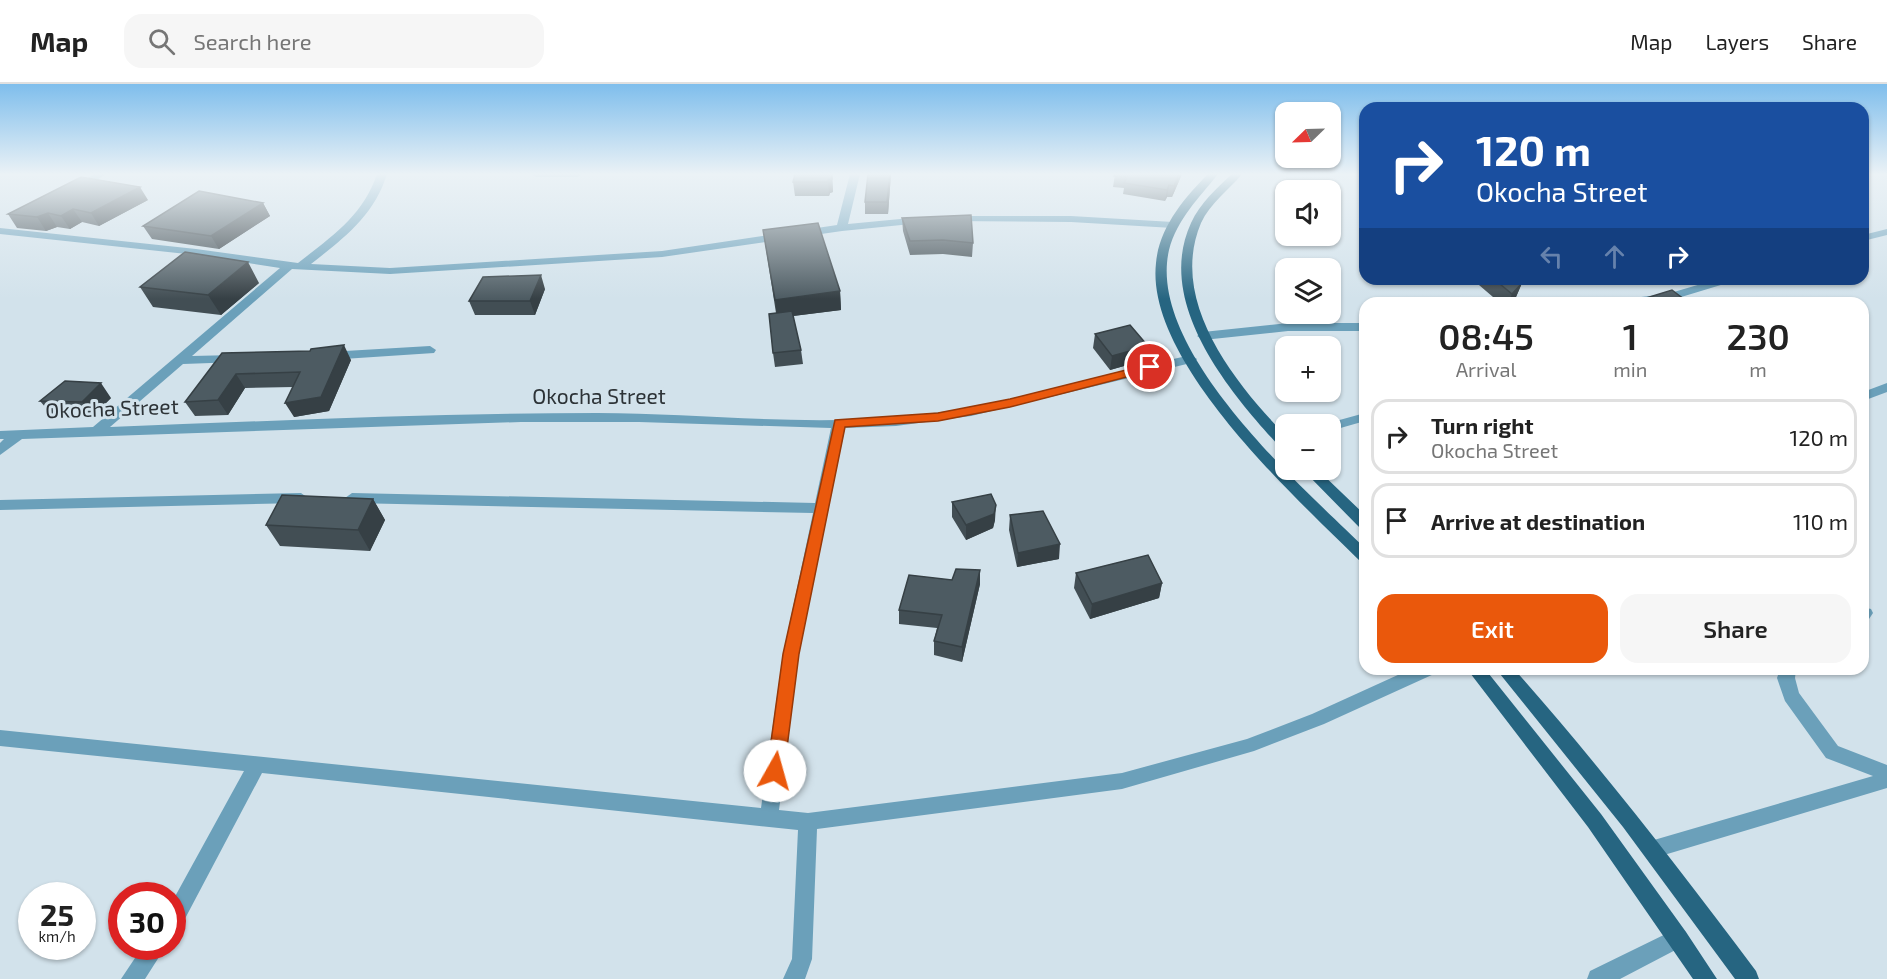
<!DOCTYPE html>
<meta charset="utf-8">
<style>
body{margin:0;font-family:"Exo 2",sans-serif;background:#f6f6f6;color:#222;height:100vh;display:flex;flex-direction:column;font-size:22px;white-space:nowrap}
*{box-sizing:border-box;margin:0}
p{font-size:20px;color:#767676}
.icon{flex:none;width:33px;height:33px;fill:none;stroke:currentColor;stroke-width:2;stroke-linecap:round;stroke-linejoin:round}
.map{position:relative;flex:1;overflow:hidden}
.side{position:absolute;left:1359px;top:213px;width:510px;height:378px;display:flex;flex-direction:column;background:#fff;border-radius:18px;box-shadow:0 2px 4px #0004}
.side>*{flex:none}
.hud{position:absolute;left:1359px;top:18px;width:510px;height:183px;border-radius:18px;box-shadow:0 2px 4px #0004;background:#1a4fa0;color:#fff;overflow:hidden}
.needle{width:39px;rotate:247deg}
.buttons{position:absolute;left:1275px;top:18px;display:grid;gap:12px}
.buttons a{display:grid;place-items:center;width:66px;height:66px;border-radius:12px;background:#fff;box-shadow:0 2px 4px #0004;font-size:30px}
.speed{position:absolute;left:18px;top:798px;display:flex;gap:12px;font-size:30px;font-weight:700;text-align:center}
.speed>*{display:grid;place-content:center;width:78px;height:78px;border-radius:50%;background:#fff;box-shadow:0 2px 4px #0004;line-height:1}
.speed small{font-size:15px;font-weight:400}
.speed .limit{border:9px solid #d22;background:#fff;color:#111}
.pin{position:absolute;display:grid;place-items:center;width:51px;height:51px;color:#fff;margin:-26px;border:3px solid #fff;border-radius:50%;box-shadow:0 2px 6px #0007}
.me{position:absolute;width:66px;margin:-33px;rotate:7deg;stroke-linejoin:round;filter:drop-shadow(0 0 4px #0008)}
.turn{display:flex;align-items:center;gap:21px;height:126px;padding:0 18px;font-size:27px}
.turn .icon{width:78px;height:78px;stroke-width:2.5}
.turn b{display:block;font-size:42px;line-height:51px}
.lanes{display:flex;align-items:center;height:57px;padding:0 18px;background:#0003;justify-content:center;gap:30px;direction:ltr}
.lanes .off{opacity:.35}
.eta{display:flex;justify-content:space-evenly;align-items:center;height:102px;text-align:center}
.eta b{font-size:36px;font-weight:600;line-height:42px}
.action{display:flex;gap:12px;margin-top:auto;padding:12px 18px}
.action a{flex:1;height:69px;border-radius:18px;background:#ea580c;color:#fff;font-size:24px;font-weight:600;line-height:69px;text-align:center}
.action a+a{background:#f6f6f6;color:#222}
ul{padding:0;list-style:none}
li{display:flex;align-items:center;gap:18px;height:75px;margin:0 12px 9px;padding:0 6px;border:3px solid #e0e0e0;border-radius:18px}
li div{flex:1}
li b{display:block;font-size:22px}
li em{font-style:normal}
header{display:flex;align-items:center;gap:36px;box-sizing:border-box;height:84px;padding:0 30px;background:#fff;border-bottom:2px solid #e0e0e0}
header strong{font-size:28px}
nav{display:flex;gap:33px;margin-inline-start:auto;font-size:21px}
.search{width:420px;height:54px;background:#f6f6f6;display:flex;align-items:center;gap:15px;box-sizing:border-box;padding:0 21px;border-radius:18px;color:#767676;font-size:22px}
.map>svg:first-child{display:block}
.lines{fill:none;stroke-linecap:round;stroke-linejoin:round}
.minor{fill:#6ba0ba;fill-rule:evenodd}
.major{fill:#266581;fill-rule:evenodd}
.wall{fill:#424e54}
.shaded-wall{fill:#364045}
.building{fill:#4d5b62;stroke:#364045;stroke-width:1.5}
.route{fill:#ea580c;stroke:#983908;stroke-width:1.5}
.labels{text-anchor:middle;stroke-width:6;stroke-linejoin:round;paint-order:stroke}
.street-label{font-size:21px;fill:#2d3337;stroke:#d2e2eb}
</style>
<header>
<strong>Map</strong>
<div class="search"><svg class="icon" aria-label="search" viewBox="0 0 24 24"><circle cx="10" cy="10" r="6"/><path d="M15 15l6 6"/></svg>Search here</div>
<nav><a>Map</a><a>Layers</a><a>Share</a></nav>
</header>
<div class="map">
<svg width="1887" height="895" viewBox="0 0 1887 895">
<rect width="100%" height="100%" fill="#d2e2eb"/>
<g class="lines">
<path class="minor" d="M 95,90 L 106,90 L 81,106 L 73,106 L 73,102 Z
M 377,90 L 387,90 C 374,132 344,154 311,180 L 390,184 L 662,167 L 837,141 L 850,90 L 860,90 L 848,140 L 921,133 L 926,136 L 921,139 L 842,147 L 662,173 L 390,190 L 292,185 L 192,272 L 235,271 L 241,275 L 239,278 L 183,280 L 110,343 C 272,337 434,329 597,329 C 697,329 797,342 897,333 C 997,325 1093,292 1191,271 L 1197,275 L 1195,278 L 971,332 L 896,342 L 845,344 L 799,570 L 779,726 L 808,729 L 1122,689 L 1247,655 L 1312,630 L 1411,585 L 1436,585 L 1434,590 L 1324,640 L 1254,667 L 1122,705 L 817,745 L 812,875 L 805,895 L 783,895 L 792,875 L 798,746 L 262,689 L 179,846 L 172,849 L 172,818 L 244,687 L 0,662 L 0,646 L 761,724 L 783,570 L 813,429 L 352,419 L 345,414 L 352,409 L 815,419 L 831,344 L 639,338 L 521,338 L 22,355 L 0,371 L 0,359 L 4,355 L 0,355 L 0,347 L 93,343 L 280,184 L 196,171 L 0,150 L 0,144 L 196,165 L 298,179 C 331,153 363,132 377,90 Z
M 531,90 L 583,90 L 578,93 L 536,93 Z
M 951,132 L 1071,132 L 1173,138 L 1178,141 L 1173,144 L 1071,138 L 947,137 L 946,135 Z
M 1887,145 L 1887,151 L 1863,157 L 1863,151 Z
M 1718,195 L 1736,195 L 1734,197 L 1668,217 L 1618,219 L 1624,215 L 1667,210 Z
M 1288,239 L 1365,239 L 1365,247 L 1288,247 L 1203,256 L 1197,252 L 1203,248 Z
M 430,262 L 436,266 L 434,269 L 328,276 L 322,272 L 328,268 Z
M 1887,299 L 1887,308 L 1863,317 L 1863,308 Z
M 1365,329 L 1365,337 L 1330,347 L 1330,340 L 1325,340 Z
M 301,409 L 308,414 L 301,419 L 0,426 L 0,416 Z
M 1863,523 L 1871,525 L 1873,529 L 1869,535 L 1863,537 Z
M 1780,585 L 1796,585 L 1795,594 L 1799,609 L 1838,662 L 1887,681 L 1887,704 L 1654,774 L 1647,771 L 1644,765 L 1647,759 L 1654,756 L 1873,692 L 1826,674 L 1785,617 L 1777,594 Z
M 1678,844 L 1685,847 L 1688,854 L 1685,861 L 1620,895 L 1587,895 L 1590,887 Z
M 143,862 L 166,862 L 145,895 L 121,895 Z"/>
<path class="major" d="M 1208,90 L 1218,90 C 1199,114 1177,135 1169,166 C 1146,266 1300,401 1365,464 L 1365,479 L 1360,477 C 1295,413 1145,277 1156,179 C 1159,144 1184,114 1208,90 Z
M 1232,90 L 1242,90 C 1229,106 1210,119 1201,139 C 1168,217 1235,299 1286,352 L 1286,365 L 1281,364 C 1230,309 1154,219 1191,139 C 1200,119 1217,104 1232,90 Z
M 1303,386 L 1318,386 L 1365,431 L 1365,445 L 1360,444 Z
M 1467,585 L 1485,585 L 1601,730 L 1686,848 L 1717,895 L 1693,895 L 1588,743 Z
M 1496,585 L 1514,585 C 1600,682 1679,784 1756,887 L 1759,895 L 1735,895 L 1623,743 Z"/>
</g>
<path class="wall" d="M 832,90 L 833,108 L 830,109 L 829,112 L 795,112 L 793,98 Z
M 868,90 L 891,90 L 888,130 L 865,130 L 865,118 Z
M 1115,90 L 1182,90 L 1172,113 L 1167,113 L 1165,117 L 1123,110 L 1124,104 L 1113,103 Z
M 148,116 L 99,142 L 82,138 L 70,145 L 57,143 L 46,147 L 17,144 L 8,130 Z
M 263,119 L 270,132 L 219,165 L 152,155 L 143,142 Z
M 902,134 L 973,159 L 972,173 L 943,170 L 910,171 L 903,147 Z
M 763,146 L 840,207 L 841,226 L 793,232 L 801,266 L 803,280 L 775,283 L 773,269 L 776,229 Z
M 1472,195 L 1518,195 L 1522,199 L 1516,213 L 1510,219 L 1500,219 Z
M 259,199 L 221,231 L 153,223 L 140,203 Z
M 545,205 L 535,231 L 475,231 L 469,217 Z
M 1095,250 L 1148,262 L 1145,276 L 1110,286 L 1093,264 Z
M 222,269 L 351,276 L 329,327 L 294,333 L 293,303 L 245,304 L 228,331 L 195,332 L 185,318 Z
M 111,314 L 93,332 L 52,331 L 40,317 Z
M 373,415 L 385,436 L 370,467 L 280,462 L 266,441 Z
M 952,418 L 995,436 L 993,444 L 966,456 L 952,433 Z
M 1010,431 L 1059,475 L 1017,483 L 1009,446 Z
M 980,486 L 980,500 L 962,578 L 934,571 L 934,557 L 937,544 L 899,540 L 899,526 L 952,496 Z
M 1076,489 L 1162,499 L 1159,514 L 1090,535 L 1074,504 Z"/>
<path class="shaded-wall" d="M 832,90 L 833,108 L 830,109 L 829,112 L 828,95 Z
M 890,90 L 891,90 L 888,130 L 887,118 Z
M 1179,90 L 1182,90 L 1172,113 L 1174,102 Z
M 1169,101 L 1167,113 L 1165,117 L 1167,106 Z
M 140,103 L 148,116 L 99,142 L 91,129 Z
M 263,119 L 270,132 L 219,165 L 211,152 Z
M 73,125 L 82,138 L 70,145 L 61,132 Z
M 48,129 L 57,143 L 46,147 L 37,133 Z
M 248,178 L 259,199 L 221,231 L 208,211 Z
M 541,191 L 545,205 L 535,231 L 530,217 Z
M 1522,199 L 1516,213 L 1510,219 L 1508,219 L 1512,210 Z
M 840,207 L 841,226 L 777,234 L 775,216 Z
M 344,261 L 351,276 L 329,327 L 294,333 L 285,319 Z
M 1148,262 L 1145,276 L 1110,286 L 1112,272 Z
M 236,290 L 245,304 L 228,331 L 218,316 Z
M 101,299 L 111,314 L 93,332 L 82,318 Z
M 373,415 L 385,436 L 370,467 L 358,446 Z
M 996,421 L 995,436 L 993,444 L 966,456 L 966,441 Z
M 1060,460 L 1059,475 L 1017,483 L 1018,469 Z
M 980,486 L 980,500 L 962,578 L 962,563 Z
M 1162,499 L 1159,514 L 1090,535 L 1092,520 Z"/>
<path class="building" d="M 795,90 L 832,90 L 832,95 L 828,95 L 828,98 L 793,98 Z
M 868,90 L 890,90 L 887,118 L 865,118 Z
M 1115,90 L 1179,90 L 1174,102 L 1169,101 L 1167,106 L 1124,99 L 1127,93 L 1114,92 Z
M 81,93 L 140,103 L 91,129 L 73,125 L 61,132 L 48,129 L 37,133 L 8,130 Z
M 199,107 L 263,119 L 211,152 L 143,142 Z
M 971,131 L 973,159 L 943,156 L 910,157 L 902,134 Z
M 818,139 L 840,207 L 775,216 L 763,146 Z
M 185,168 L 248,178 L 208,211 L 140,203 Z
M 541,191 L 530,217 L 469,217 L 483,193 Z
M 1494,195 L 1518,195 L 1522,199 L 1512,210 Z
M 1672,206 L 1689,219 L 1630,219 Z
M 792,227 L 801,266 L 773,269 L 769,230 Z
M 1130,241 L 1148,262 L 1112,272 L 1095,250 Z
M 344,261 L 321,313 L 285,319 L 300,288 L 236,290 L 218,316 L 185,318 L 222,269 L 310,267 L 311,265 Z
M 65,297 L 101,299 L 82,318 L 40,317 Z
M 991,410 L 996,421 L 994,430 L 966,441 L 952,418 Z
M 282,411 L 373,415 L 358,446 L 266,441 Z
M 1043,427 L 1060,460 L 1018,469 L 1010,431 Z
M 1148,471 L 1162,499 L 1092,520 L 1076,489 Z
M 956,485 L 980,486 L 962,563 L 934,557 L 942,531 L 899,526 L 909,491 L 952,496 Z"/>
<linearGradient id="sky" x2="0" y2="1"><stop stop-color="#7fbeec"/><stop offset="0.42" stop-color="#ebf2f6"/><stop offset="1" stop-color="#ebf2f6" stop-opacity="0"/></linearGradient>
<rect width="1887" height="215" fill="url(#sky)"/>
<path class="route" d="M 1150,280 L 1154,281 L 1154,286 L 1010,323 L 938,337 L 845,343 L 799,570 L 784,687 L 781,692 L 775,694 L 769,692 L 767,687 L 783,570 L 835,336 L 938,329 L 1010,315 Z"/>
<g class="labels">
<g class="street-label">
<text x="599" y="320">Okocha Street</text>
<text transform="translate(112 325) rotate(-2)" y="7">Okocha Street</text>
</g>
</g>
</svg>
<div class="buttons">
<a><svg class="needle" viewBox="-14 -14 28 28"><path d="M0-13l5 13h-10z" fill="#e53935"/><path d="M0 13l5-13h-10z" fill="#767676"/></svg></a>
<a><svg class="icon" aria-label="sound" viewBox="0 0 24 24"><path d="M4 9h4l5-4v14l-5-4H4zM17 9q2 3 0 6"/></svg></a>
<a><svg class="icon" aria-label="layers" viewBox="0 0 24 24"><path d="M12 4l9 5-9 5-9-5zM3 14l9 5 9-5"/></svg></a>
<a>+</a>
<a>−</a>
</div>
<div class="speed"><div>25<small>km/h</small></div><div class="limit">30</div></div>
<div class="pin" style="left:1150px;top:283px;background:#d93025"><svg class="icon" aria-label="arrive" viewBox="0 0 24 24"><path d="M6 21V4h12l-3 4 3 4H6"/></svg></div>
<svg class="me" style="left:775px;top:687px" viewBox="-20 -20 40 40"><circle r="19" fill="#fff"/><path d="M0-13L10 11 0 6-10 11z" fill="#ea580c"/></svg>
<div class="hud">
<div class="turn"><svg class="icon" aria-label="right" viewBox="0 0 24 24"><path d="M7 20v-9h11M14 6l5 5-5 5"/></svg><div><b>120 m</b>Okocha Street</div></div>
<div class="lanes"><svg class="icon off" aria-label="left" viewBox="0 0 24 24"><path d="M17 20v-9H6M10 6l-5 5 5 5"/></svg><svg class="icon off" aria-label="ahead" viewBox="0 0 24 24"><path d="M12 20V5M6 11l6-6 6 6"/></svg><svg class="icon" aria-label="right" viewBox="0 0 24 24"><path d="M7 20v-9h11M14 6l5 5-5 5"/></svg></div>
</div>
<section class="side">
<div class="eta">
<div><b>08:45</b><p>Arrival</p></div>
<div><b>1</b><p>min</p></div>
<div><b>230</b><p>m</p></div>
</div>
<ul>
<li><svg class="icon" aria-label="right" viewBox="0 0 24 24"><path d="M7 20v-9h11M14 6l5 5-5 5"/></svg><div><b>Turn right</b><p>Okocha Street</p></div><em>120 m</em></li>
<li><svg class="icon" aria-label="arrive" viewBox="0 0 24 24"><path d="M6 21V4h12l-3 4 3 4H6"/></svg><div><b>Arrive at destination</b></div><em>110 m</em></li>
</ul>
<div class="action"><a>Exit</a><a>Share</a></div>
</section>
</div>
